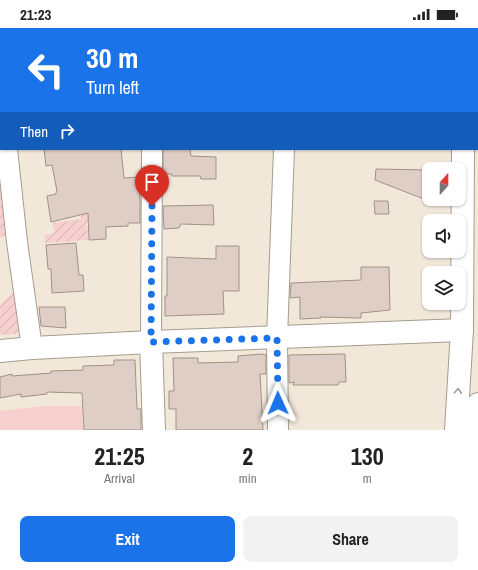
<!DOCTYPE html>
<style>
body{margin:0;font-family:"Archivo Narrow",sans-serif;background:#f2f2f2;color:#222;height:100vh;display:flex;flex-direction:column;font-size:15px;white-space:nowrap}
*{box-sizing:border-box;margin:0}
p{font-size:13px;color:#767676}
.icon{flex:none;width:22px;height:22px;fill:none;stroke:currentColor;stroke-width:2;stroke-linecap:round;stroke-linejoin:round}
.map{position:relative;height:402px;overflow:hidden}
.sheet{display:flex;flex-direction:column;background:#fff;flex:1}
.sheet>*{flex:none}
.guide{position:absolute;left:0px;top:0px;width:478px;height:122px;box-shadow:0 1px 3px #0004;background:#1a73e8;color:#fff;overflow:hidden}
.needle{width:26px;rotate:21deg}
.tools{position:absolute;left:422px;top:134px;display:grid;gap:8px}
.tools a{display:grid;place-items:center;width:44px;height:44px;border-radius:8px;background:#fff;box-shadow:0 1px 3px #0004;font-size:20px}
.pin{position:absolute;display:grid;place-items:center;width:34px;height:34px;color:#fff;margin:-41px -17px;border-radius:50% 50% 50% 0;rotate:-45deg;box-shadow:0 0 4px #0007}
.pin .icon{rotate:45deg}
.me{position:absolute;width:44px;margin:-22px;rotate:359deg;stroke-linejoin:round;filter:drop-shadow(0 0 3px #0008)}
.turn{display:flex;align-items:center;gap:14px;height:84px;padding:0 20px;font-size:18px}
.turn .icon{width:52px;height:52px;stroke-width:2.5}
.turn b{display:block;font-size:28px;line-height:34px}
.then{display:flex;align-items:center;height:38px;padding:0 20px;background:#0003;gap:8px;font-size:15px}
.eta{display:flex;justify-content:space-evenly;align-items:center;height:68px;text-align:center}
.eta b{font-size:24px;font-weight:700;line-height:28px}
.primary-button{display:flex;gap:8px;margin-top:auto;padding:8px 20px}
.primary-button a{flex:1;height:46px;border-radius:8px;background:#1a73e8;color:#fff;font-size:16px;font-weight:700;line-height:46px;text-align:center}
.primary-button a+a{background:#f2f2f2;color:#222}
.status{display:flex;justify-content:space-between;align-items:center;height:28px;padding:0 20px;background:#fff;direction:ltr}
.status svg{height:11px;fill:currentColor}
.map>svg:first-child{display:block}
.grass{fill:#f7cfcf}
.garden{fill:url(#garden-furrows)}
.building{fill:#dfcec6;stroke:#a19189}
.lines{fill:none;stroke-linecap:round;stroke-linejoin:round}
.street-casing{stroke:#a59c8e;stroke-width:22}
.secondary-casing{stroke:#a59c8e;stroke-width:24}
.primary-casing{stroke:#a59c8e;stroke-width:24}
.street{stroke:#fff;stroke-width:20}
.secondary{stroke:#fff;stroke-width:22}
.primary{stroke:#fff;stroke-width:22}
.oneway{stroke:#9e9c9a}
.route{stroke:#1a73e8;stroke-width:7;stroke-dasharray:0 12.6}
</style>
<div class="status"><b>21:23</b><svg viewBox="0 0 49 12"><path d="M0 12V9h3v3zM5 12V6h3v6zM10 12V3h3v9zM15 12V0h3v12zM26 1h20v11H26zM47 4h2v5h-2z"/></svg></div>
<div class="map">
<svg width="478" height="402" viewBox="0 0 478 402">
<defs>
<pattern id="garden-furrows" width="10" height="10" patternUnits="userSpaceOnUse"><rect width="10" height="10" fill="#f7cfcf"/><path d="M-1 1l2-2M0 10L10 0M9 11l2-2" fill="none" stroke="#d5b2b2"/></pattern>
</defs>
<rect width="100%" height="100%" fill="#f2e8da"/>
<path class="grass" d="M 45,378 L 82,378 L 83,402 L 0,402 L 0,383 Z"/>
<path class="garden" d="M 0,134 L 11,200 L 5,208 L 0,209 Z
M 96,181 L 107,193 L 87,195 L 88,212 L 45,215 L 45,207 L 54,205 L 53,195 L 81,191 L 81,185 Z
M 14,263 L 21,298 L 16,306 L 0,307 L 0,277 Z"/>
<path class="building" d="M 44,121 L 121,121 L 124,150 L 138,149 L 140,173 L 140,195 L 128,195 L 128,198 L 106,199 L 106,211 L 89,212 L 88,185 L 51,194 L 47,168 L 56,166 L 56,164 L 57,163 L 52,137 L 46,138 Z
M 163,121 L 190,121 L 191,128 L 216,129 L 216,151 L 201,151 L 200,148 L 172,148 L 172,146 L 163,146 Z
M 376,141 L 429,142 L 429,173 L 375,152 Z
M 374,173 L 388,173 L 389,186 L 375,186 Z
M 213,177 L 214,197 L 181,196 L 179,200 L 164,201 L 163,178 Z
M 76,215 L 79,247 L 83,247 L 84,263 L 52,265 L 51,241 L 48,241 L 46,217 Z
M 216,218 L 239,218 L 239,263 L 223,263 L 224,286 L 165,288 L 165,268 L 167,268 L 167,229 L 216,231 Z
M 361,239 L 389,239 L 390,282 L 361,285 L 361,290 L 320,289 L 321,290 L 300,291 L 300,269 L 290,270 L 291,255 L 361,252 Z
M 39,279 L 65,279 L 66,300 L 41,298 Z
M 262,326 L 266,327 L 266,346 L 260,346 L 263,402 L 176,402 L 176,381 L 169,381 L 169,363 L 174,363 L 173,330 L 198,330 L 198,335 L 238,334 L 238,328 Z
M 345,326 L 346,354 L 339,354 L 338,357 L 293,357 L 294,354 L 289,355 L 289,327 Z
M 114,332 L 135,332 L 137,381 L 141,381 L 141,402 L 84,402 L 82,365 L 47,364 L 47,366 L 21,369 L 21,366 L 0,370 L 0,349 L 12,346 L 12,348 L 51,345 L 51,343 L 83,342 L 83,338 L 114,337 Z"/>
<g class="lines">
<g class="street-casing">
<path id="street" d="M 6,1 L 6,0
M 290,1 L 290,0
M 7,121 L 17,214 L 32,320
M 151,314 L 152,121
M 278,402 L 277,310 L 284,121"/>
</g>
<g class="secondary-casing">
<path id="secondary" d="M 151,314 L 154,402
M 0,323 L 32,320 L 151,314 L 462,302"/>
</g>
<g class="primary-casing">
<path id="primary" d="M 464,1 L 464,0
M 456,402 L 462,302 L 463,121
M 476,402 L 478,376"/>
</g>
<use href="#street" class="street"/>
<use href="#secondary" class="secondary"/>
<use href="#primary" class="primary"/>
</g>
<defs><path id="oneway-chevron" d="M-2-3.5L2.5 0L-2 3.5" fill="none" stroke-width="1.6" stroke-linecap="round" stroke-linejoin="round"/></defs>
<use class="oneway" href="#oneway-chevron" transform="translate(458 363) rotate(-87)"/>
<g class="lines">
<path class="route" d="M 152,178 L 151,314 L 277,310 L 278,375"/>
</g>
</svg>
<div class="tools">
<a><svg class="needle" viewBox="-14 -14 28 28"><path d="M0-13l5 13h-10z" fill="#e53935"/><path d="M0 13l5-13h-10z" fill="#767676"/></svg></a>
<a><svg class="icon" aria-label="sound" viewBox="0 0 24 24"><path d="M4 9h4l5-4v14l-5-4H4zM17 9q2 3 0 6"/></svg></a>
<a><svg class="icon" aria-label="layers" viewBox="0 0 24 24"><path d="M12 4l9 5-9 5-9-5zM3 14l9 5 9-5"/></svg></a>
</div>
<div class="pin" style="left:152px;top:178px;background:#d93025"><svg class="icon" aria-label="arrive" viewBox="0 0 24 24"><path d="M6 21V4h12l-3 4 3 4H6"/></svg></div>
<svg class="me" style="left:278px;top:375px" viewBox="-20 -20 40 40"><path d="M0-17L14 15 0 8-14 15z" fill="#1a73e8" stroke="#fff" stroke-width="4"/></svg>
<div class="guide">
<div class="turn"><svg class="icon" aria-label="left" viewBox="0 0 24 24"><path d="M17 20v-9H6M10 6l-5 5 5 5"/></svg><div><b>30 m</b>Turn left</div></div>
<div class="then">Then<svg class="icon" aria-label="right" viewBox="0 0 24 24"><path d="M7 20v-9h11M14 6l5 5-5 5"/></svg></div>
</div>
</div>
<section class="sheet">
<div class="eta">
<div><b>21:25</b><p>Arrival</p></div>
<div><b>2</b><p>min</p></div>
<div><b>130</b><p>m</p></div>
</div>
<div class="primary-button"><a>Exit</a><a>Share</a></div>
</section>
